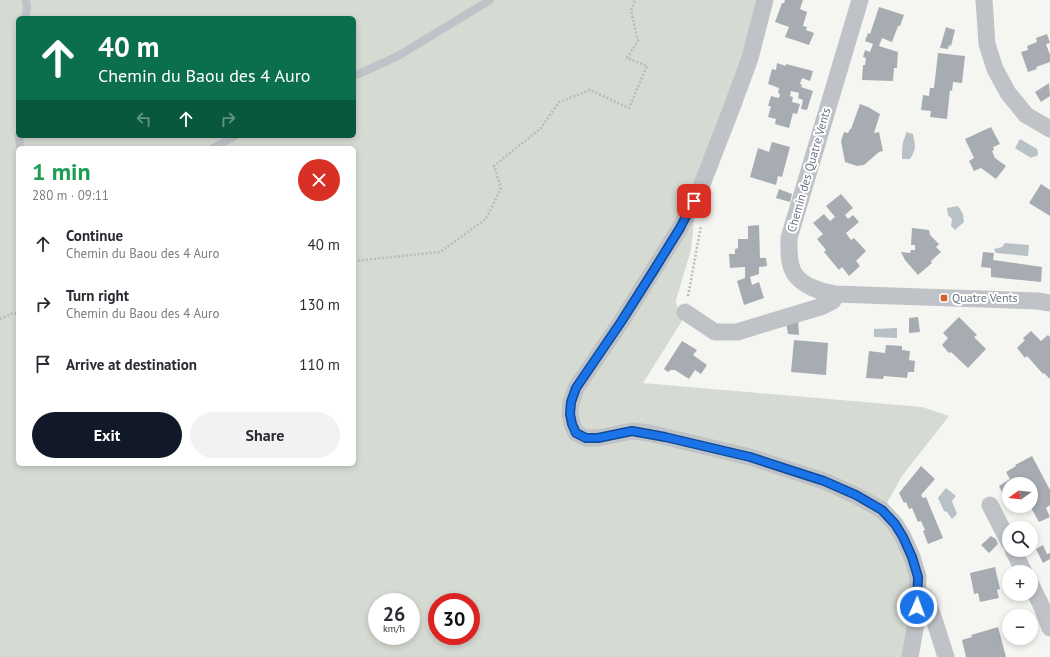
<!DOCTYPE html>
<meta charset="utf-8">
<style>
body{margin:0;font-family:"PT Sans",sans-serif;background:#f2f2f3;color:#2b2b33;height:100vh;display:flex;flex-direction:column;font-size:15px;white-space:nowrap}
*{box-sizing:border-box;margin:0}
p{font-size:13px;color:#7c7c81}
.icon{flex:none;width:22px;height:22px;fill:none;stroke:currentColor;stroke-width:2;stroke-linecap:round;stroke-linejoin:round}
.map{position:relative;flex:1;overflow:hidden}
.drawer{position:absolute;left:16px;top:146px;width:340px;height:320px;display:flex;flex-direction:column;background:#fff;border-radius:6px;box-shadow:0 2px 6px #0003}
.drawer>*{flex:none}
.banner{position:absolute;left:16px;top:16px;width:340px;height:122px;border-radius:6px;box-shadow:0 2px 6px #0003;background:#0b6e4f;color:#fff;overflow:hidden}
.needle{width:26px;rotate:256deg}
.tools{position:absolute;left:1002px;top:477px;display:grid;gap:8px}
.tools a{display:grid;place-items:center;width:36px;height:36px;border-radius:50%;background:#fff;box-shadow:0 2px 6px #0003;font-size:20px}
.speed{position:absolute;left:368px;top:593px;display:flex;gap:8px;font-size:20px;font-weight:700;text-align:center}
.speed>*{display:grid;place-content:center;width:52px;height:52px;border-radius:50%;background:#fff;box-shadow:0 2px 6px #0003;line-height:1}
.speed small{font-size:10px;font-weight:400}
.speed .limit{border:6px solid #d22;background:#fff;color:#111}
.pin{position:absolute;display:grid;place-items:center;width:34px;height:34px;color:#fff;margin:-17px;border-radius:8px;box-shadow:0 2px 6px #0006}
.me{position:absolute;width:44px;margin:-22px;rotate:2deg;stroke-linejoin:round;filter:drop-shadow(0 0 3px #0008)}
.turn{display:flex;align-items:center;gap:14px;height:84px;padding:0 16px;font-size:18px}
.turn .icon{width:52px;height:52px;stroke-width:2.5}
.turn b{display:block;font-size:28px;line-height:34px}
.lanes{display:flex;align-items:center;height:38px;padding:0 16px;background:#0003;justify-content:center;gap:20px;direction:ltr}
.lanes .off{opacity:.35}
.round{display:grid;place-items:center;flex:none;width:42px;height:42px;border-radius:21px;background:#f2f2f3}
.summary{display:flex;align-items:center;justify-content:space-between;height:68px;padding:0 16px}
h1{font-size:24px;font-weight:600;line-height:30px;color:#1e9e55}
.cta{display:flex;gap:8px;margin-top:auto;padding:8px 16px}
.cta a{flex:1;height:46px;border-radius:24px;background:#111827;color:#fff;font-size:16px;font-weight:600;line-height:46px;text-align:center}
.cta a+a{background:#f2f2f3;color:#2b2b33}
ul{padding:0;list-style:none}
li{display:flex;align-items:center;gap:12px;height:60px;padding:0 16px}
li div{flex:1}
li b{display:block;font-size:15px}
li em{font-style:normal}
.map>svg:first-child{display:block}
.green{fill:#d5dad2;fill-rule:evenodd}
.water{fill:#b8c1c6}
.building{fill:#a6acb2}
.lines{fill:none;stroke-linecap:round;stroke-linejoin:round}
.path{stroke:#b9bbbe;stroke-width:2.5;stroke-dasharray:2 2;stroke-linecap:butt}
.service{stroke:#bfc2c6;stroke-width:8}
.minor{stroke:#bfc2c6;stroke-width:17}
.route-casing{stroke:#114b97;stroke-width:10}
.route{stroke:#1a73e8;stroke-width:7}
.poi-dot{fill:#d46134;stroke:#fff;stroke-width:1.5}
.labels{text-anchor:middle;stroke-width:4;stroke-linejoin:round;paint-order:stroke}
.street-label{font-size:12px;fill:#677481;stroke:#fff}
.poi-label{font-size:12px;fill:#677481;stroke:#fff;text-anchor:start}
</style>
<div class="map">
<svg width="1050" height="657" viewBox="0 0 1050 657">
<rect width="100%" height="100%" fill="#f5f6f2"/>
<path class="green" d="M 0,0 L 768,0 L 695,211 L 691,250 L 676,300 L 677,309 L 682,321 L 643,383 L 922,407 L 949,416 L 902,476 L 887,503 L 920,562 L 916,657 L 0,657 ZM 18,18 L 354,18 L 354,136 L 18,136 ZM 18,148 L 354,148 L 354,464 L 18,464 ZM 377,602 L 411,602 L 411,636 L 377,636 ZM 437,602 L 471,602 L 471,636 L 437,636 Z"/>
<path class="water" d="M 906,132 L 913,134 C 915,146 917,148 910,159 L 902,159 C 902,154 902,143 904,139 C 905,137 906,135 906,132 Z
M 1020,139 L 1037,149 L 1038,153 L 1037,156 L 1032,157 L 1031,158 L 1015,148 Z
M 958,206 L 963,214 L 964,222 L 955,230 L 951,226 L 952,219 L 948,215 L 947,208 Z
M 1005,243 L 1029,245 L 1028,256 L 996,253 L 994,249 L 1002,247 Z
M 897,328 L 897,338 L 874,337 L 874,329 Z
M 946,488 L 956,496 L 952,501 L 957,514 L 952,519 L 947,512 L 944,511 L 938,498 Z"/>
<path class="building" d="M 785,0 L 803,0 L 800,9 L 807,12 L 803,26 L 807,27 L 806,30 L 814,33 L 809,45 L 785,37 L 789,27 L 775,22 L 782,3 L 784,3 Z
M 879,7 L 904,15 L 900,26 L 898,26 L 892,42 L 882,38 L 879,46 L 898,52 L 897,68 L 894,68 L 893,81 L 862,80 L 863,65 L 865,65 L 866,58 L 863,57 L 865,50 L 870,52 L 873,44 L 865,41 L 868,33 L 870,34 Z
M 946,27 L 955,30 L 951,46 L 949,45 L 948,49 L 940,48 Z
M 1047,34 L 1050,43 L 1046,44 L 1050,55 L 1050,62 L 1036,67 L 1037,69 L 1028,72 L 1021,52 L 1028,50 L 1027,46 L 1037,42 L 1036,38 Z
M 938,53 L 965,56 L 962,83 L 953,82 L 952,91 L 950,90 L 947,119 L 930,117 L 931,111 L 921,110 L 923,95 L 929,96 L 930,88 L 934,88 Z
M 777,63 L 786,66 L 786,64 L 813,71 L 810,81 L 802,78 L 800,84 L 802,85 L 801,87 L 813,91 L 807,110 L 801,109 L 803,100 L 798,98 L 799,93 L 791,91 L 790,96 L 793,97 L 792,102 L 800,104 L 797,114 L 793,113 L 789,128 L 775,124 L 776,119 L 768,117 L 771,106 L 768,106 L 771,96 L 779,98 L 780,94 L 778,93 L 779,88 L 768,84 L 772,69 L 776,70 Z
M 1049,83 L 1050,96 L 1041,102 L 1035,92 Z
M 860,104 L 868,107 L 880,114 L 874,133 L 879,132 L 883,151 L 879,152 L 864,165 L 857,166 L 845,162 L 841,141 L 844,132 L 848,133 L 850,129 L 851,129 Z
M 991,127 L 1000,144 L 993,147 L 994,150 L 992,151 L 995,158 L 1006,166 L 996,179 L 981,168 L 974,171 L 969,161 L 974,158 L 965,139 Z
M 772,142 L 790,147 L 782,177 L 778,176 L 776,185 L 750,177 L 758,148 L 769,152 Z
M 1041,184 L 1050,190 L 1050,216 L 1029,203 Z
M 779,189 L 792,194 L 790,202 L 776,198 Z
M 841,194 L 853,208 L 845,215 L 848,219 L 853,215 L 859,222 L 846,233 L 851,240 L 854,238 L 866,251 L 856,261 L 860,266 L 849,276 L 842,267 L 839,270 L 824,252 L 826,250 L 817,239 L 823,234 L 813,223 L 824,214 L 830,221 L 835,217 L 826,206 Z
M 759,225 L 760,258 L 766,258 L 767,266 L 759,267 L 759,274 L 750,277 L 752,285 L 759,282 L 764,298 L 744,305 L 737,281 L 745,278 L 745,267 L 730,268 L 729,254 L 735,254 L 735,249 L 738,248 L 738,239 L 748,239 L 748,226 Z
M 912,228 L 929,230 L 930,235 L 939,244 L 936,247 L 941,252 L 931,261 L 932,263 L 918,275 L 905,260 L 901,252 L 910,253 L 911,250 L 915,250 L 915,245 L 911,245 Z
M 983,252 L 994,253 L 993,260 L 1042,267 L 1041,282 L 991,277 L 991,268 L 981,267 Z
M 918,317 L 920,332 L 909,333 L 909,318 Z
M 959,317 L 977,335 L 974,337 L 986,349 L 968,368 L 951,352 L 949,353 L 942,345 L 948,338 L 943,333 Z
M 798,319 L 799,335 L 788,334 L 786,322 Z
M 1031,331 L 1041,341 L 1048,335 L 1050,337 L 1050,379 L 1044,373 L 1043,374 L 1027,356 L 1025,358 L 1017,348 L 1025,340 L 1023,338 Z
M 794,340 L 828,343 L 826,375 L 791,372 Z
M 682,341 L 697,350 L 693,355 L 707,365 L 701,374 L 695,370 L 689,379 L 675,370 L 671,370 L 668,372 L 664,369 Z
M 886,345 L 902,346 L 902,350 L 910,351 L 909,360 L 915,361 L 914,372 L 908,372 L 907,378 L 884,376 L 883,379 L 866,378 L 869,351 L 885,353 Z
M 1032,456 L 1050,490 L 1050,505 L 1046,508 L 1050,517 L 1039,522 L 1030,506 L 1035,503 L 1031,496 L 1031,484 L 1009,484 L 1009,500 L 1007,502 L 999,486 L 1010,479 L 1006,472 L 1016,466 L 1015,465 Z
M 921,466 L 935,479 L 921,495 L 923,498 L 926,497 L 943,538 L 928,544 L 923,531 L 925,530 L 921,521 L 918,522 L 912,508 L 909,509 L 906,502 L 904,503 L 899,493 Z
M 991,536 L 996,539 L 998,544 L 989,553 L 981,545 Z
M 1043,545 L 1047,554 L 1050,553 L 1050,559 L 1043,563 L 1036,549 Z
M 995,567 L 1000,589 L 997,590 L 999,598 L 980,602 L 978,593 L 974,594 L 970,573 Z
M 998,627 L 1006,657 L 966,657 L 962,640 L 972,637 L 971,635 Z"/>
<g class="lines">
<path class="path" d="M 354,261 L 440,252 L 486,219 L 501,188 L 494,166 L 541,128 L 559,102 L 590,90 L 629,108 L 647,66 L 627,58 L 638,41 L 631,11 L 635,0
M 688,296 L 701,226
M 0,319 L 13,313 L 18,314"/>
<path class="service" d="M 25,18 L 27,8 L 26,0
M 354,76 L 398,56 L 490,0
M 19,136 L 20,148
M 213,148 L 235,136"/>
<path class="minor" d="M 765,0 L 750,58 L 732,107 L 701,187 L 680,228 L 621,322 L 576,388 L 571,403 L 570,414 L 572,424 L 576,433 L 586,438 L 598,438 L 632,431 L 649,433 L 750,457 L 824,481 L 855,495 L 882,510 L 895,524 L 903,537 L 912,557 L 918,577 L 916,623 L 910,657
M 860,0 L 789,238 C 789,249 788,263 794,273 C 802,286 821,292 835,294 L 1038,301 L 1050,303
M 984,0 L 987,44 L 995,69 L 1008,93 L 1026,115 L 1050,129
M 685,312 L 715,332 L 737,332 L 823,306 L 833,301 L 835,294
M 990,505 L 1009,542
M 1013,550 L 1024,572
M 1031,585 L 1041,605 L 1050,628
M 918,592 L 925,597 L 933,616 L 946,657"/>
</g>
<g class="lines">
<g class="route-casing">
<path id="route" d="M 694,201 L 680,228 L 654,270 L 621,322 L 576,388 L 571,402 L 570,414 L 572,424 L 576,433 L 586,438 L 598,438 L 632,431 L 665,437 L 750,457 L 824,481 L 856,495 L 882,510 L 895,524 L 903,537 L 912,557 L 918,577 L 917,607"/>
</g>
<use href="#route" class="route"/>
</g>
<rect class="poi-dot" x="940" y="294" width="8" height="8" rx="2"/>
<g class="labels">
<g class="street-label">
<text transform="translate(809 170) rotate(-74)" y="4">Chemin des Quatre Vents</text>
</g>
<g class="poi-label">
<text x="952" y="302">Quatre Vents</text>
</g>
</g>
</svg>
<div class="tools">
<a><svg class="needle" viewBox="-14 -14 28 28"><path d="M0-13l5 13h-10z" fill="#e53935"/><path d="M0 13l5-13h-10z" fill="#7c7c81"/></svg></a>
<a><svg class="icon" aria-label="search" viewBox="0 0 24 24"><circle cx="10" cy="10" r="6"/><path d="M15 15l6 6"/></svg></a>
<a>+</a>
<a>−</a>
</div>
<div class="speed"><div>26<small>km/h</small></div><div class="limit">30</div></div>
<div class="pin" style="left:694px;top:201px;background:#d93025"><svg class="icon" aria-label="arrive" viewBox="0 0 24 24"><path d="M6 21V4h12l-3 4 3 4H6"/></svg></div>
<svg class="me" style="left:917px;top:607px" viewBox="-20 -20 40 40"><circle r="17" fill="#1a73e8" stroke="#fff" stroke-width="3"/><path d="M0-11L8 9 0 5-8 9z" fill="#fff"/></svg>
<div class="banner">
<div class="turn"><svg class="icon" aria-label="ahead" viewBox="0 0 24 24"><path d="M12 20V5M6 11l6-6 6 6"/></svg><div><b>40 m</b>Chemin du Baou des 4 Auro</div></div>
<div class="lanes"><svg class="icon off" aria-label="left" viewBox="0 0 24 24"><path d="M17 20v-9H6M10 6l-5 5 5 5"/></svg><svg class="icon" aria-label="ahead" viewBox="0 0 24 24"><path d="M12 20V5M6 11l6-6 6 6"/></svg><svg class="icon off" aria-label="right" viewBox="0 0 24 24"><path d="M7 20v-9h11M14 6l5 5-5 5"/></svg></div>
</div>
<section class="drawer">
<div class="summary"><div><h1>1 min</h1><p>280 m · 09:11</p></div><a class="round" style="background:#d93025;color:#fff"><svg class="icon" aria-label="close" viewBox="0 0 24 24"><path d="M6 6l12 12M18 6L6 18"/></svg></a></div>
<ul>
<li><svg class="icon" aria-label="ahead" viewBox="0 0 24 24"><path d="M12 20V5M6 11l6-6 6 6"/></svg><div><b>Continue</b><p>Chemin du Baou des 4 Auro</p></div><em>40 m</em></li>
<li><svg class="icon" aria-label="right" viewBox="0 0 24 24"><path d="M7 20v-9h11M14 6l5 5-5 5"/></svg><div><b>Turn right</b><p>Chemin du Baou des 4 Auro</p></div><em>130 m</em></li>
<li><svg class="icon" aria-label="arrive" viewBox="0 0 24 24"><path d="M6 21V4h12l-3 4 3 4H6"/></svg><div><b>Arrive at destination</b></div><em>110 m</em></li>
</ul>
<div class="cta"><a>Exit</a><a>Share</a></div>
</section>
</div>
